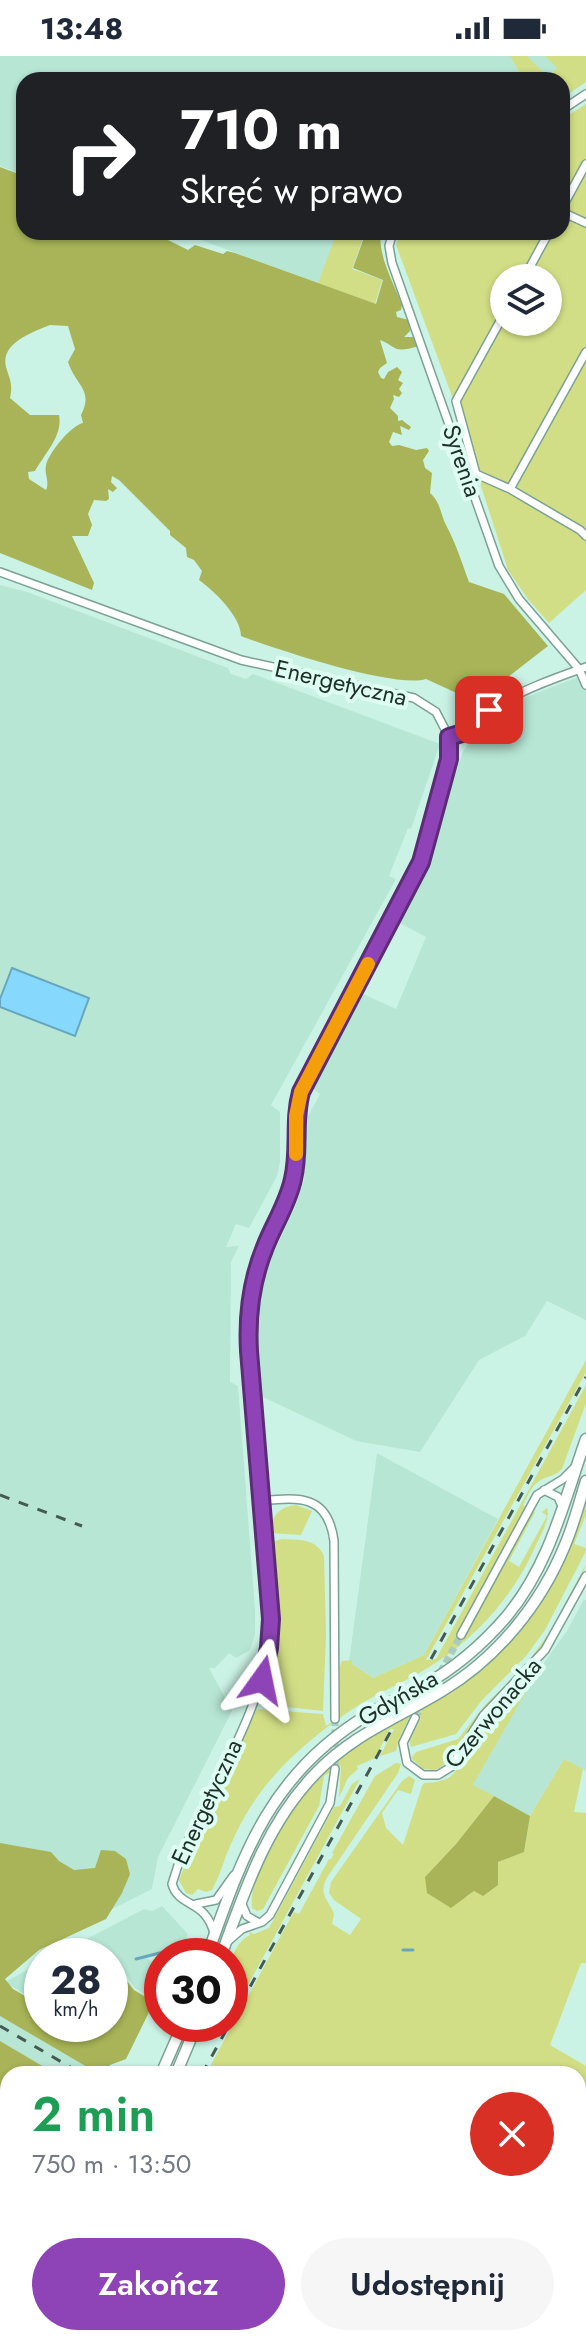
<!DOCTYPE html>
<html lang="pl">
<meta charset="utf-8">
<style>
body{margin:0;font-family:Jost,sans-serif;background:#f6f6f7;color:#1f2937;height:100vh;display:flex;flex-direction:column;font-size:30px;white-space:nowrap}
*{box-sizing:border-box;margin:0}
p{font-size:26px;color:#747a83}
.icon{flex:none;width:44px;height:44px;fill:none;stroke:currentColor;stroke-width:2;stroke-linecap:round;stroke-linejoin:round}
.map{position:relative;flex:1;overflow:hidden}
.sheet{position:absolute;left:0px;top:2010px;width:586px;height:280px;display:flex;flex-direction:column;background:#fff;border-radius:24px 24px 0 0;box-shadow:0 2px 6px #0004}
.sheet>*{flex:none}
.top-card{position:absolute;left:16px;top:16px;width:554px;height:168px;border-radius:24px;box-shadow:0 2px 6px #0004;background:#202124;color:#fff;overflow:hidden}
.fabs{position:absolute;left:490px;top:208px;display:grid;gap:16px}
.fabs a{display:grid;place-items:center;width:72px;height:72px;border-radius:50%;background:#fff;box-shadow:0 2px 6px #0004;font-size:40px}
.speed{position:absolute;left:24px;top:1882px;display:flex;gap:16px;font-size:40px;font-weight:700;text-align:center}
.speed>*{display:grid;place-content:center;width:104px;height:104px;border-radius:50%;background:#fff;box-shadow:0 2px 6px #0004;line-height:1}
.speed small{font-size:20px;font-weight:400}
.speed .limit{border:12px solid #d22;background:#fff;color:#111}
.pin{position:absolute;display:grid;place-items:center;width:68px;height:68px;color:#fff;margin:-34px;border-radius:16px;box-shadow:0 4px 12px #0006}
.me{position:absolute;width:88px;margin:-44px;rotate:12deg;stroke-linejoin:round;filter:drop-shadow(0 0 6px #0008)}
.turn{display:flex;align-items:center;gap:28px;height:168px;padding:0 32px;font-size:36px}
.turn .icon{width:104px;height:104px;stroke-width:2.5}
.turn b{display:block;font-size:56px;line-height:68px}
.round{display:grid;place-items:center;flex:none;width:84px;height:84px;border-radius:42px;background:#f6f6f7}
.overview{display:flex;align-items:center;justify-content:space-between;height:136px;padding:0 32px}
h1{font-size:48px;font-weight:600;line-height:60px;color:#1e9e55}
.cta{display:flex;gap:16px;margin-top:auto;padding:16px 32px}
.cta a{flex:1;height:92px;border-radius:48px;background:#8e44b7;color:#fff;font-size:32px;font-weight:600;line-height:92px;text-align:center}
.cta a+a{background:#f6f6f7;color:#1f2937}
.status{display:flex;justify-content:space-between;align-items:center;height:56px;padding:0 40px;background:#fff;direction:ltr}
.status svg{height:22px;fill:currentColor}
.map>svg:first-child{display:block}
.built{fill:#b7e6d5}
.green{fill:#d1de85;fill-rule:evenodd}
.forest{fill:#a8b457;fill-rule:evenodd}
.water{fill:#86d9fd;stroke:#67a6bd;stroke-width:2}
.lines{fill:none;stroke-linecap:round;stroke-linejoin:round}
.stream{stroke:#67a6bd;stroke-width:3}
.street-tunnel{stroke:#a9ccbf;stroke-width:7;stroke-dasharray:7 3.5;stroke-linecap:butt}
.street-casing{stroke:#7ba194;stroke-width:10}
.secondary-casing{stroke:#7ba194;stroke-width:13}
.street{stroke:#fff;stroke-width:7}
.secondary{stroke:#fff;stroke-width:10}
.rail{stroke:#445a52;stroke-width:3;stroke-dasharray:10 10;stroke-linecap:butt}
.route-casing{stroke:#5c2c77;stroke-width:20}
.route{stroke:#8e44b7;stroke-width:14}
.slow{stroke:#f59e0b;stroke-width:14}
.labels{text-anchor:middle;stroke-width:8;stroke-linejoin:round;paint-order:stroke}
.street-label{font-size:24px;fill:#1f2f29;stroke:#defef3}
</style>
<div class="status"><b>13:48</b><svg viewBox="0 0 49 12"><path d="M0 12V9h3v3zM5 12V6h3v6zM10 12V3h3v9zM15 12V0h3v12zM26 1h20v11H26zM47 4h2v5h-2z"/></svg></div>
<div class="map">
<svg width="586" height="2290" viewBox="0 0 586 2290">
<rect width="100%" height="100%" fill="#cbf3e5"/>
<path class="built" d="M 0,0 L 586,0 L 586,26 L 562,42 L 562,24 L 24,24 L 24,119 L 0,110 Z
M 179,176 L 365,176 L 352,213 L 382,224 L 375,248 Z
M 0,529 L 27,536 L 228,612 L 231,618 L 246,623 L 253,618 L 440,688 L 411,773 L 408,772 L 389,820 L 396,823 L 271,1049 L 280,1056 L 280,1106 L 277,1120 L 249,1172 L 236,1168 L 226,1191 L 239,1190 L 231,1206 L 230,1326 L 238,1330 L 255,1553 L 255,1578 L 250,1594 L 236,1602 L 229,1597 L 215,1612 L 209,1612 L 232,1655 L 158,1801 L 152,1833 L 55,1882 L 0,1905 Z
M 586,618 L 586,1264 L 547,1245 L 525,1280 L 479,1304 L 420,1396 L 356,1385 L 263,1341 L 257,1266 L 264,1218 L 295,1151 L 304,1125 L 308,1060 L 320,1038 L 313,1033 L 363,938 L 396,953 L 426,881 L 400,867 L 425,811 L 463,695 L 498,652 Z
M 377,1397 L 498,1463 L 424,1599 L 373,1622 L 349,1606 Z
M 584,1543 L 586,1544 L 586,1715 L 564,1703 L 530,1760 L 473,1729 L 532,1623 L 567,1575 Z
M 162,1850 L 188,1878 L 182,1892 L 147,1902 L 162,1912 L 162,1936 L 156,1946 L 135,1932 L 124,1916 L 110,1925 L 110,1900 L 54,1900 L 144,1853 L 152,1855 Z
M 42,1906 L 42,1949 L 5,1926 Z
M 0,1960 L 99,2018 L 56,2018 L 0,1985 Z"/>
<path class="green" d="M 510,0 L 527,0 L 548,21 L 557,12 L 545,0 L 586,0 L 586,26 L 562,42 L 562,24 L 524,24 Z
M 586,48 L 586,534 L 549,567 L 527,542 L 508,514 L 452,340 L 396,189 L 400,179 L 405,176 L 562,176 L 562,63 ZM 504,222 L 548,222 L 548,266 L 504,266 Z
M 337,176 L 365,176 L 352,213 L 382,224 L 375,248 L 318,227 Z
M 586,1304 L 586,1316 L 426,1604 L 436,1603 L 586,1329 L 586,1347 L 562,1413 C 554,1422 546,1419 538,1426 C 531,1431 527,1441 523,1449 L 526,1451 L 456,1579 L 466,1578 L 533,1455 L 535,1456 L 509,1505 L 519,1511 L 547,1460 L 542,1456 L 547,1452 C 551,1463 540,1480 535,1491 C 515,1537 479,1579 437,1606 C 413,1622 387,1633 362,1647 C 333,1665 304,1688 281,1712 C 260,1734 243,1760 231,1788 C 224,1803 220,1820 212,1834 L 206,1836 L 198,1833 L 192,1839 L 186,1837 L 179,1824 L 200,1771 L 257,1653 L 323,1658 L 326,1670 L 340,1660 L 340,1610 L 342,1605 L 352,1604 L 352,1608 L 373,1622 L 424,1599 Z
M 586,1447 L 586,1459 L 574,1488 L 586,1492 L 586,1495 L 545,1574 L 526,1600 L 482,1644 L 456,1678 L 411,1691 L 410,1684 L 421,1662 L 409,1662 L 399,1683 L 396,1695 L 380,1700 L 394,1673 L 390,1673 L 375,1702 L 357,1710 L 358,1713 L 348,1722 L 339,1742 L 341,1710 L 324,1720 L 319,1750 L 263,1853 L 257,1855 L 252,1852 C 250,1829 261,1809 271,1789 C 299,1734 347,1691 401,1662 C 432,1646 462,1631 489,1607 C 537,1563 567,1509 586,1447 Z
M 296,1449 L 312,1455 L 301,1479 L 270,1477 C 270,1461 280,1450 296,1449 Z
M 282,1483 C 299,1484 316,1482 324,1500 L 326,1579 L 323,1655 L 259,1648 C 281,1591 276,1546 271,1486 Z
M 586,1508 C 577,1539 546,1590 523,1613 C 509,1628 493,1641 480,1657 C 466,1674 456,1706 435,1714 L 423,1713 L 411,1702 L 416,1696 L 458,1683 L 486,1648 L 525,1610 L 550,1576 Z
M 536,1618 L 473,1729 L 494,1740 L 456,1788 L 425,1821 L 467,1841 L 474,1835 L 498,1828 L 498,1806 L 524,1796 L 530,1760 L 564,1703 L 583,1713 L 574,1756 L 586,1757 L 586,1907 L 581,1907 L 550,1989 L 586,2010 L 586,2290 L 557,2290 L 543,2282 L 578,2282 L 578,2018 L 206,2018 L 291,1861 L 294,1856 L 299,1858 L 329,1803 L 331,1803 L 334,1798 L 332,1797 L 375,1720 L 396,1707 L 401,1708 L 398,1717 L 326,1823 C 319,1840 328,1843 334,1858 L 332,1868 L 350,1879 L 361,1863 L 334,1844 L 329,1837 L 331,1826 L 402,1725 L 409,1720 L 415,1724 L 411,1738 L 398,1734 L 382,1757 L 386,1772 L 403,1789 L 422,1730 L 424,1727 C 434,1726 446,1726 453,1718 C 463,1708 468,1691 475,1679 C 486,1660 516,1627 536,1618 Z
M 360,1723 L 230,1962 C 230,1937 223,1892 250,1879 L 249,1876 L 254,1878 L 269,1872 L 334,1751 L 340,1750 L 352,1728 Z"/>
<path class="forest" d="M 0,111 L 24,120 L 24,176 L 144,176 L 159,183 L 162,181 L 188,194 L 195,189 L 223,198 L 227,195 L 235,197 L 376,248 L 383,224 L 353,212 L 366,176 L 381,176 C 377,198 394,228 402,249 L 401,254 L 396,256 L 397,261 L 409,264 L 410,275 L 404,281 L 415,281 L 419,290 C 392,298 398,291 380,284 L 387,307 L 380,312 L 378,316 L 381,322 L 384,323 L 388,316 L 397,311 L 402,316 L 398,324 L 403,327 L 399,333 L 402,337 L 399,341 L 393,339 L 394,343 L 390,352 L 398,360 L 398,365 L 402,364 L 411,371 L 409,374 L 400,370 L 402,379 L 393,376 L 389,386 L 392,390 L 399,389 L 416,394 L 427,392 L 429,395 L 423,404 L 425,412 L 432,417 L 430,437 C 442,448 440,459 447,471 C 456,488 462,507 469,526 L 504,538 L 548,590 L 476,646 L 426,623 C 396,633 275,593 241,580 C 241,560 213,534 199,524 L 202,515 L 194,504 L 187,501 L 186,492 L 170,479 L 170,475 L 119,424 L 112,420 L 111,426 L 117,432 L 113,436 L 108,433 L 109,443 L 106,445 L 94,444 L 88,458 L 92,469 L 88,480 L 72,480 L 94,527 L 92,534 L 0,497 ZM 50,269 L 68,270 L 75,293 L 68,306 C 76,330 94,334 81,359 L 83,367 C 70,370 49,397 46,409 C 44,419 50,425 46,434 L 29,423 L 28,416 L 35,415 C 45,397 63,380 59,359 L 30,359 L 10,342 C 13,328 10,324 6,311 C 0,287 33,276 50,269 Z
M 494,1740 L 530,1760 L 524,1796 L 498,1806 L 498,1829 L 483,1840 L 474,1835 L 451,1852 L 427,1837 L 425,1821 L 456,1788 Z
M 0,1787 L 51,1796 L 59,1805 L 74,1814 L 95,1812 L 101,1794 L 115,1795 L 126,1803 L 130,1818 L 122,1837 L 106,1863 L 39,1894 L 5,1923 L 13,1933 L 42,1950 L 42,1968 L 110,1968 L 110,1927 L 122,1919 L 134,1934 L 154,1946 L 126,2003 L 110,2009 L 109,2013 L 112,2018 L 99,2018 L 0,1960 Z
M 0,1985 L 56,2018 L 8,2018 L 8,2054 L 0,2048 Z
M 189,2282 L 221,2282 L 225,2285 L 228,2282 L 293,2282 L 306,2290 L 202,2290 Z
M 345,2282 L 508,2282 L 522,2290 L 358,2290 Z"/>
<path class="water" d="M 12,912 L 89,942 L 75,980 L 0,951 L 0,943 Z"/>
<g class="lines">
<path class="stream" d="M 403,1894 L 413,1894
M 136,1903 L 187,1890"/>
<path class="street-tunnel" d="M 415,1662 L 461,1579
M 335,1663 L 335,1713"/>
<g class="street-casing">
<path id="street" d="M 562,54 L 586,38
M 562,152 L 586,108
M 562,156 L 586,167
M 393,176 L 389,190 L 392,207 L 499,510 L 519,543 L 579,613 L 586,629
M 524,222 L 549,176
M 504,258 L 456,345 L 476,418 L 510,433 L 580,474 L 586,480
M 510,433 L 586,296
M 0,516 L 241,604 L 414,642 L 436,656 L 449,681 L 450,692 L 428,788 L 414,820 L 301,1036 L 296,1060 L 294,1118 L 285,1149 L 260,1204 L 249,1254 L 249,1295 L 271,1549 C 275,1637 216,1722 181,1800 L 172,1828 C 179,1852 205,1843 214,1877
M 449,681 C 474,676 479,660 500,648 C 526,632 558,621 586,611
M 544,1434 L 558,1441 L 562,1450
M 262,1445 C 300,1441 328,1439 334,1485 L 335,1663
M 461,1579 L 537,1439 L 563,1423 L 574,1412
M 415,1662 L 403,1687 L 407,1707 L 423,1719 L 438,1719 L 451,1711 L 483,1660 L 545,1594 L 586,1520
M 241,1846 L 247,1860 L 259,1867
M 196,1848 L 216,1844 L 234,1819
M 227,1886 L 242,1873 L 262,1866 L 270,1859 L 330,1747 L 335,1713
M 4,2290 L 8,2280"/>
</g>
<g class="secondary-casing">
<path id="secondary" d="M 207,1900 C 243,1798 270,1717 369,1658 C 386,1647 405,1640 423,1630 C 455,1612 483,1588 507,1560 C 550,1508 564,1445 586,1383
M 221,1900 C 245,1834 266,1769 315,1718 C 353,1678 396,1663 442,1635 C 497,1602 541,1548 565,1489 C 574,1468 579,1447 586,1425
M 161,2018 L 183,1968
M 176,2018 L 197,1968
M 0,2142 L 8,2149
M 15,2290 L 19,2282
M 29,2290 L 32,2282"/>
</g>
<use href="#street" class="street"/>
<use href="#secondary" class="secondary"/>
<path class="rail" d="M 0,1439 L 82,1470
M 431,1603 L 586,1321
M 0,1970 L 82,2018
M 202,2018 L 392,1673
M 522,2282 L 535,2290
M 52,2290 L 57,2282"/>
</g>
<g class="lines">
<g class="route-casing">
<path id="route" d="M 262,1624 L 269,1592 L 271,1563 L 249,1295 C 247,1259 251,1225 265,1191 C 274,1168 288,1147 293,1123 C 300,1094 293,1065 301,1036 L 421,806 L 449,703 L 449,681 L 469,675 L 489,654"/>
</g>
<use href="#route" class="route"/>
<path class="slow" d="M 296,1098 L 296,1060 L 301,1036 L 368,908"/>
</g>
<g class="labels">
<g class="street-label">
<text transform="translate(462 405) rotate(71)" y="8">Syrenia</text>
<text transform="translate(341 627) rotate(13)" y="8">Energetyczna</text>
<text transform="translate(398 1642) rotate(-30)" y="8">Gdyńska</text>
<text transform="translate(493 1657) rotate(-50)" y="8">Czerwonacka</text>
<text transform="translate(207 1746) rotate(-65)" y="8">Energetyczna</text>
</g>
</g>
</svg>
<div class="fabs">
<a><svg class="icon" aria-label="layers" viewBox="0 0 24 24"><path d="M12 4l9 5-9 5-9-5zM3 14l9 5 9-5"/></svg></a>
</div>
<div class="speed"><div>28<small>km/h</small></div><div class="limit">30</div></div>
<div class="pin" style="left:489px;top:654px;background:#d93025"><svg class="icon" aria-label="arrive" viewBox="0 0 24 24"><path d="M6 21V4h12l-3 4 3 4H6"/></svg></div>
<svg class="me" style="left:262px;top:1624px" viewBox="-20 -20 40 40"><path d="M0-17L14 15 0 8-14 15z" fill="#8e44b7" stroke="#fff" stroke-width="4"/></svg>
<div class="top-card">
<div class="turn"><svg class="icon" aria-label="right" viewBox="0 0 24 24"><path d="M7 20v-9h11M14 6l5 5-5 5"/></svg><div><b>710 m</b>Skręć w prawo</div></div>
</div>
<section class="sheet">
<div class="overview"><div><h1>2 min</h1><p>750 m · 13:50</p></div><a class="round" style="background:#d93025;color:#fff"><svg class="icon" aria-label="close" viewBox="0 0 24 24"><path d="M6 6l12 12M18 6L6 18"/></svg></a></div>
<div class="cta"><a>Zakończ</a><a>Udostępnij</a></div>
</section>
</div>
